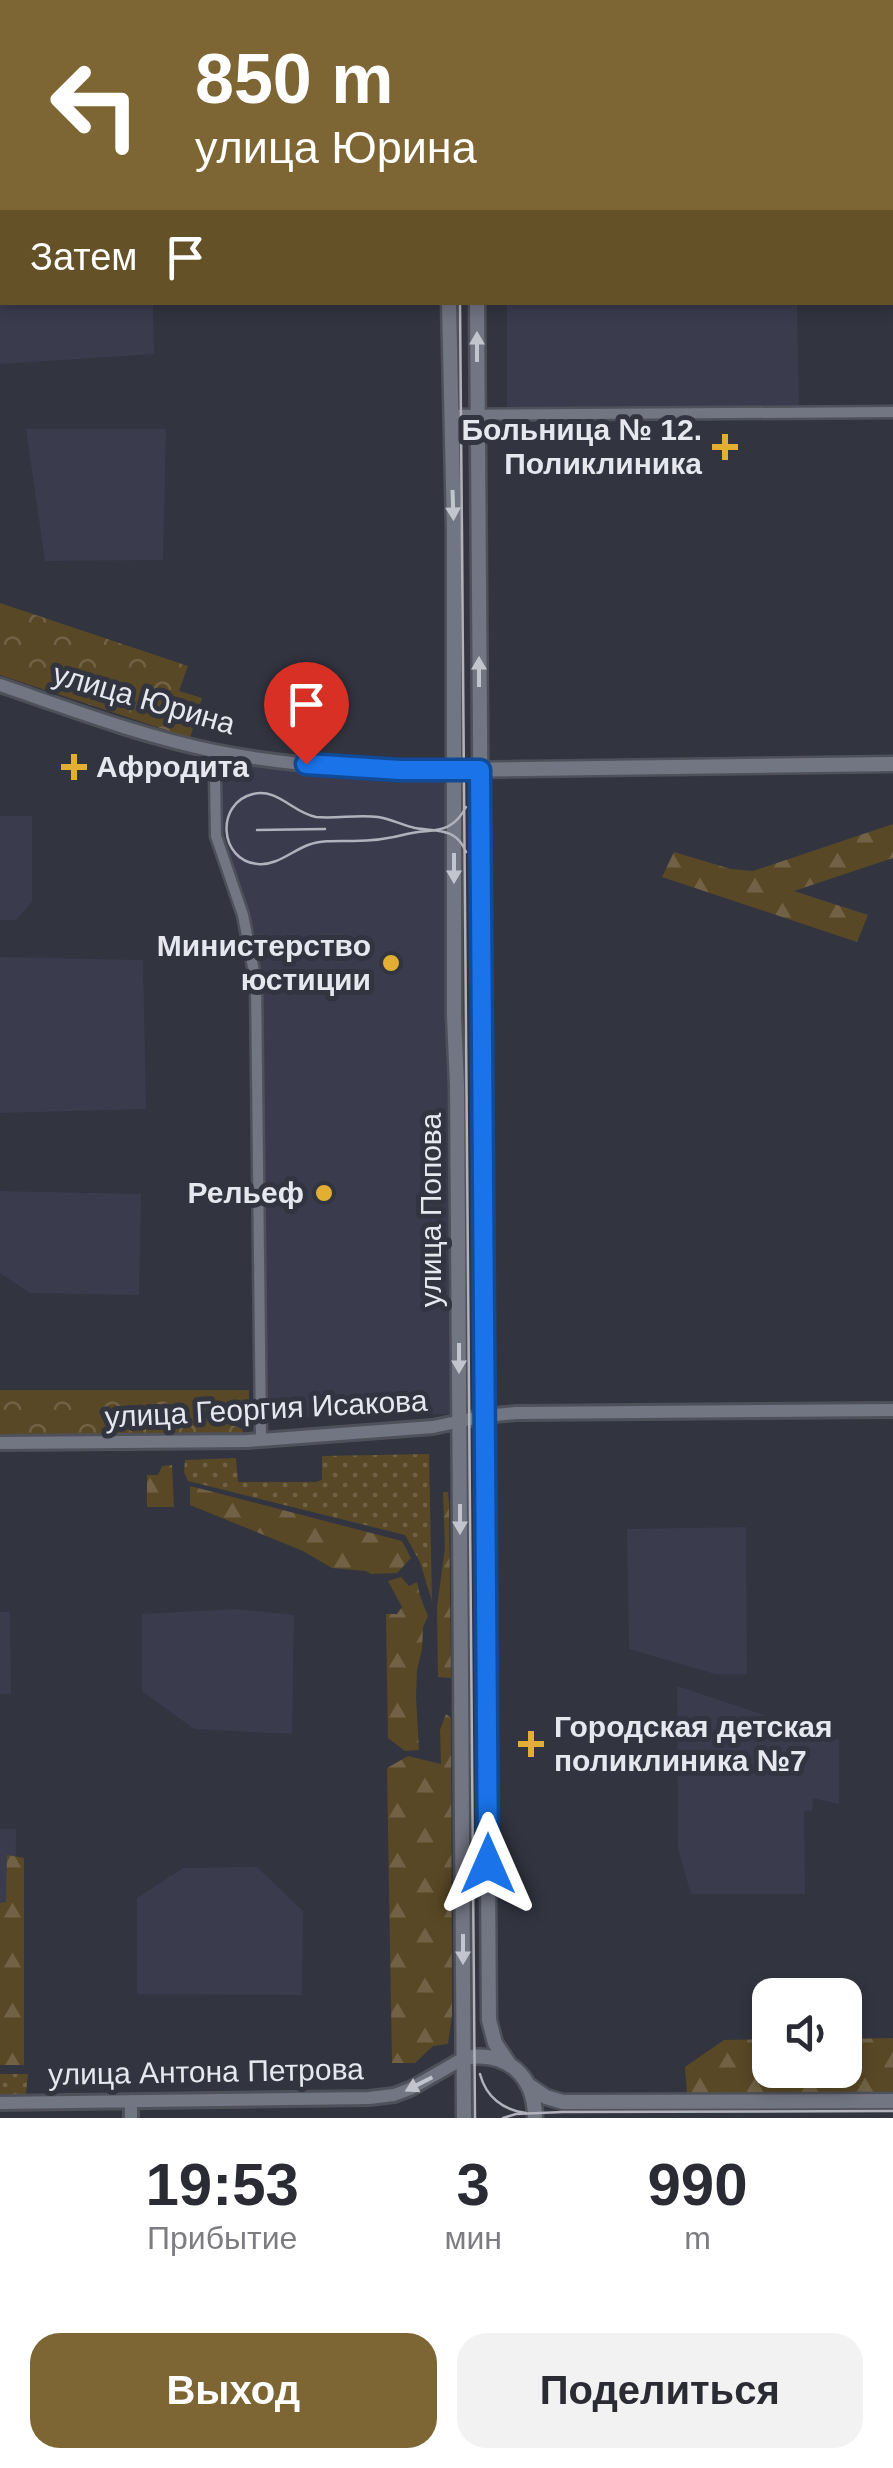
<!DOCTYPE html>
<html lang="ru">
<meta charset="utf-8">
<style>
body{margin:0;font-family:Helvetica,sans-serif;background:#f2f2f3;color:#2b2b33;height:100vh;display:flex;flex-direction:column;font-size:38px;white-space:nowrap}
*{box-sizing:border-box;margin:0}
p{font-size:32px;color:#7c7c81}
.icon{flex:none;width:55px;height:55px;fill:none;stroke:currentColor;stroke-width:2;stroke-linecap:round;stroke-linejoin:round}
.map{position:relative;height:2118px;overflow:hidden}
.sheet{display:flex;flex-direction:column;background:#fff;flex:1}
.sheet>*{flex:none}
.hud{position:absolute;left:0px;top:0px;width:895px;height:305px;box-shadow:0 5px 15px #0003;background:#7d6633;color:#fff;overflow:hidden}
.controls{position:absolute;left:752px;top:1978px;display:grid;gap:20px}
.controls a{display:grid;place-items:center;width:110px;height:110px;border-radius:20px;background:#fff;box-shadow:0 5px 15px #0003;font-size:50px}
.pin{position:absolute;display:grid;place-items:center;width:85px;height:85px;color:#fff;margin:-102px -42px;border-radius:50% 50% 50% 0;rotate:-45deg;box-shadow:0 0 10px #0007}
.pin .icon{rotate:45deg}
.me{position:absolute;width:110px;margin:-55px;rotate:0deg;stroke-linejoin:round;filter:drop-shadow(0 0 8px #0008)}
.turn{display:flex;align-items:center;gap:35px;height:210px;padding:0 30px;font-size:45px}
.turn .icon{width:130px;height:130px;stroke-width:2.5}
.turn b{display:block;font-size:70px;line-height:85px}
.then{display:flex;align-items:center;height:95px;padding:0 30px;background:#0003;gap:20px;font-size:38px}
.eta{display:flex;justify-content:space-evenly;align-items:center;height:170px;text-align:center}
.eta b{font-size:60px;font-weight:700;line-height:70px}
.button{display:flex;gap:20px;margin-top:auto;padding:20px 30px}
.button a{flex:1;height:115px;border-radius:30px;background:#7d6633;color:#fff;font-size:40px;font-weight:700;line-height:115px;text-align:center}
.button a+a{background:#f2f2f3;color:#2b2b33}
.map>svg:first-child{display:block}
.built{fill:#3a3c4e}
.grass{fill:url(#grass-dots)}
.forest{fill:url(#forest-firs)}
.park{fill:url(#park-crowns)}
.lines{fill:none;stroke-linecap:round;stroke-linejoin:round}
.minor-casing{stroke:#4f515a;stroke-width:15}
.tertiary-casing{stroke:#4f515a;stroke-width:18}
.secondary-casing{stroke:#4f515a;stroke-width:19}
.minor{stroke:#727582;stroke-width:10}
.tertiary{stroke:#727582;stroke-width:12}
.secondary{stroke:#727582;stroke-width:14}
.tram{stroke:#b1b2bb;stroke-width:2.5}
.oneway{fill:#c3c5ce}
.route-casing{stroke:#114b97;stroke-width:25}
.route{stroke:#1a73e8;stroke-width:18}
.poi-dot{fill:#e2af34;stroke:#323440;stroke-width:4}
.labels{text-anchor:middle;stroke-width:10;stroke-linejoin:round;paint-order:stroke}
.poi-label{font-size:30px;font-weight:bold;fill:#e6e7ef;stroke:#323440;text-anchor:end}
.street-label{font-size:30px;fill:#e6e7ef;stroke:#323440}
</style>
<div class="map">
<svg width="893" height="2118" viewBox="0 0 893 2118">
<defs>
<pattern id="grass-dots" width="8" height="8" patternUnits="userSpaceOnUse" patternTransform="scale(2.5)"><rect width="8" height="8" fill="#594825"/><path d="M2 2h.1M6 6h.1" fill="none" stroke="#716245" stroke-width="1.8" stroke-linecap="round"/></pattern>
<pattern id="forest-firs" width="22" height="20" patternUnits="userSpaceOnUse" patternTransform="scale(2.5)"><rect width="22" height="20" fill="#594825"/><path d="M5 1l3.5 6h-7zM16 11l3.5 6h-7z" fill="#716245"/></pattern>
<pattern id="park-crowns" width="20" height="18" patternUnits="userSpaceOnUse" patternTransform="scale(2.5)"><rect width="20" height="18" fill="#594825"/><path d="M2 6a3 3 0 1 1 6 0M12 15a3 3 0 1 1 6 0" fill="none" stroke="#716245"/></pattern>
</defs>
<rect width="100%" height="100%" fill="#323440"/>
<path class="built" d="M 0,0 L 153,0 L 153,2 L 2,2 L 2,302 L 153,303 L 154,354 L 0,364 Z
M 598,0 L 769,0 L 777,2 L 597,2 Z
M 507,303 L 797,303 L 799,408 L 507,411 Z
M 26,429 L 166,429 L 163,560 L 45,561 Z
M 221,758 L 324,771 L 427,777 L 443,781 L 447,789 L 451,1414 L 270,1418 L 264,1395 L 261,1018 L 250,916 L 218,836 Z
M 0,816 L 32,816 L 32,902 L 16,920 L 0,920 Z
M 0,957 L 143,960 L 146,1109 L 0,1113 Z
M 0,1191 L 141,1194 L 139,1295 L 30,1293 L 0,1273 Z
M 746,1527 L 747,1674 L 715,1674 L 629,1649 L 627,1529 Z
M 237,1609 L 294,1615 L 292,1734 L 194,1729 L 142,1691 L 142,1614 Z
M 0,1612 L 10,1612 L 11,1694 L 0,1694 Z
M 677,1686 L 839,1740 L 839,1804 L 813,1798 L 812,1811 L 804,1811 L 805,1894 L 691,1894 L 678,1849 Z
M 0,1829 L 16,1829 L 14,2061 L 0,2061 Z
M 257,1867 L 303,1911 L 302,1995 L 137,1994 L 137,1898 L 183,1868 Z"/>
<path class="grass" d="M 429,1454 L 432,1601 L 420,1562 L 405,1535 L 188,1481 L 184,1472 L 185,1460 L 236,1458 L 238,1482 L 316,1482 L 322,1480 L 322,1456 Z
M 0,2074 L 28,2074 L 26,2094 L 0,2094 Z"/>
<path class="forest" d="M 893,824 L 893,858 L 794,891 L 868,915 L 857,942 L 662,877 L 674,852 L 731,869 L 753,871 Z
M 172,1465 L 174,1507 L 147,1507 L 147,1475 L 158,1475 L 162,1466 Z
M 190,1486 L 402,1541 L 411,1558 L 397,1573 L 371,1574 L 366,1571 L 332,1568 L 303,1551 L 190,1505 Z
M 443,1492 L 448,1492 L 449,1505 L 451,1678 L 438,1677 L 437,1607 L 445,1548 Z
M 401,1577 L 409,1586 L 417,1582 L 420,1596 L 428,1616 L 423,1627 L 422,1649 L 417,1670 L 416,1697 L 419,1750 L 405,1751 L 388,1738 L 386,1614 L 397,1614 L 402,1607 L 388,1581 Z
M 446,1714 L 451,1718 L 452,2015 L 448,2044 L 433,2046 L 415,2063 L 392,2063 L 387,1768 L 408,1756 L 441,1764 L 440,1730 Z
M 7,1855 L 24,1858 L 24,2065 L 0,2065 L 0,1903 L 6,1902 Z
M 893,2038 L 893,2093 L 687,2094 L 685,2067 L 724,2040 L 770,2039 L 770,2070 L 845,2070 L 845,2039 Z"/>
<path class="park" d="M 0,603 L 188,666 L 179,691 L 202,698 L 190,738 L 0,675 Z
M 0,1390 L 249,1390 L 249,1405 L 234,1406 L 228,1415 L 232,1425 L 243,1429 L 243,1434 L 0,1435 Z"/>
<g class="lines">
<g class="minor-casing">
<path id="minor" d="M 807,0 L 814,2
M 892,31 L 893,31
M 450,415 L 893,412
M 217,752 L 215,777 L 216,836 L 243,915 L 256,982 L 261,1439"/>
</g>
<g class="tertiary-casing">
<path id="tertiary" d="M 0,685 C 70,709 141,736 214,751 C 293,767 374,770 453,770
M 0,1443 L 247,1441 L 433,1427 L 485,1416 L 516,1413 L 893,1410
M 0,2103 L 369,2098 L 394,2095 L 410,2089 L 464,2058
M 131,2118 L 131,2101"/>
</g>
<g class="secondary-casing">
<path id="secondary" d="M 532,2 L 533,0
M 560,2 L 561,0
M 449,302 L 454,532 L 454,1016 L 457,1085 L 464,2118
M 477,302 L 489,2020 L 495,2043 L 509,2064
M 453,770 L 893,764
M 464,2058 C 506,2050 535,2075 535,2118
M 527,2084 L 546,2097 L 563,2102 L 893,2101"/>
</g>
<use href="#minor" class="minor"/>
<use href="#tertiary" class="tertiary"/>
<use href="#secondary" class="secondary"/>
<path class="tram" d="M 549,2 L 550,0
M 460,302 L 475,2118
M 257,830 L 325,829
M 466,852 C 456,827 437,832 415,828 C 402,825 391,819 378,817 C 358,814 337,819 316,817 C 293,813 278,788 253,794 C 215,803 219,861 258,864 C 276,866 292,851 308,845 C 322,840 338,841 353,841 C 372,841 388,839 407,834 C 432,828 451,836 466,807
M 480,2074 C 486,2097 503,2110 526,2113
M 503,2118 L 516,2114 L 563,2112 L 893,2111"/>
</g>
<defs><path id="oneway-solid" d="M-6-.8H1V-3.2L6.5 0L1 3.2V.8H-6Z" transform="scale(2.5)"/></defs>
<g class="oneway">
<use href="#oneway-solid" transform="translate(477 347) rotate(-90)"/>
<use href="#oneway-solid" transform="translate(453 505) rotate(88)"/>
<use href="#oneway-solid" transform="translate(479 672) rotate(-90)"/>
<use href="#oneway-solid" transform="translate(454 868) rotate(90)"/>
<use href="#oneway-solid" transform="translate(459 1358) rotate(90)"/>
<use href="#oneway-solid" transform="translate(460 1519) rotate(90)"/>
<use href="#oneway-solid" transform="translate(463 1949) rotate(90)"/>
<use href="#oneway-solid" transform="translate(419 2084) rotate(153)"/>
</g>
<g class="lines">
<g class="route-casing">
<path id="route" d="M 306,764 L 400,770 L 480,770 L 488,1864"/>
</g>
<use href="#route" class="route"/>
</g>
<g class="poi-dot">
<path d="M720 432h10v10h10v10h-10v10h-10v-10h-10v-10h10z"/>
<path d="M69 752h10v10h10v10h-10v10h-10v-10h-10v-10h10z"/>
<circle cx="391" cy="963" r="10"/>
<circle cx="324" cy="1193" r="10"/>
<path d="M526 1729h10v10h10v10h-10v10h-10v-10h-10v-10h10z"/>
</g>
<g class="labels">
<g class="poi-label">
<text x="702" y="440">Больница № 12.<tspan x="702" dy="34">Поликлиника</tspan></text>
<text x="96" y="777" text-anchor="start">Афродита</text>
<text x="371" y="956">Министерство<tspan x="371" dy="34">юстиции</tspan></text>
<text x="304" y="1203">Рельеф</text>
<text x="554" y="1737" text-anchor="start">Городская детская<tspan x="554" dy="34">поликлиника №7</tspan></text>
</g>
<g class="street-label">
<text transform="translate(144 699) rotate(16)" y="10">улица Юрина</text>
<text transform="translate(431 1210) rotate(-90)" y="10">улица Попова</text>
<text transform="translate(266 1409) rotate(-3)" y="10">улица Георгия Исакова</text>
<text transform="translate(206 2072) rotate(-1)" y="10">улица Антона Петрова</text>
</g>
</g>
</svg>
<div class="controls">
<a><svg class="icon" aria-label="sound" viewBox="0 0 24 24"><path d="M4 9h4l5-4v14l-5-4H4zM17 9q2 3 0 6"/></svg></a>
</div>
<div class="pin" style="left:306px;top:764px;background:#d93025"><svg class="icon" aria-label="arrive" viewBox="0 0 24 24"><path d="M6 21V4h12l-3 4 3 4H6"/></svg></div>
<svg class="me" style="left:488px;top:1864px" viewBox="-20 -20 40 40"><path d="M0-17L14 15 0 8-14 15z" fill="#1a73e8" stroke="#fff" stroke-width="4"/></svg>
<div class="hud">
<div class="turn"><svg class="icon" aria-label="left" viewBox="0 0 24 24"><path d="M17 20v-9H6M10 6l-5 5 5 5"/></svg><div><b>850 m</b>улица Юрина</div></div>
<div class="then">Затем<svg class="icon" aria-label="arrive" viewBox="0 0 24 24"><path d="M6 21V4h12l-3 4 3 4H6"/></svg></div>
</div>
</div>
<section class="sheet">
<div class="eta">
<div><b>19:53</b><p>Прибытие</p></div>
<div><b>3</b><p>мин</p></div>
<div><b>990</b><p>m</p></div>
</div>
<div class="button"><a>Выход</a><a>Поделиться</a></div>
</section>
